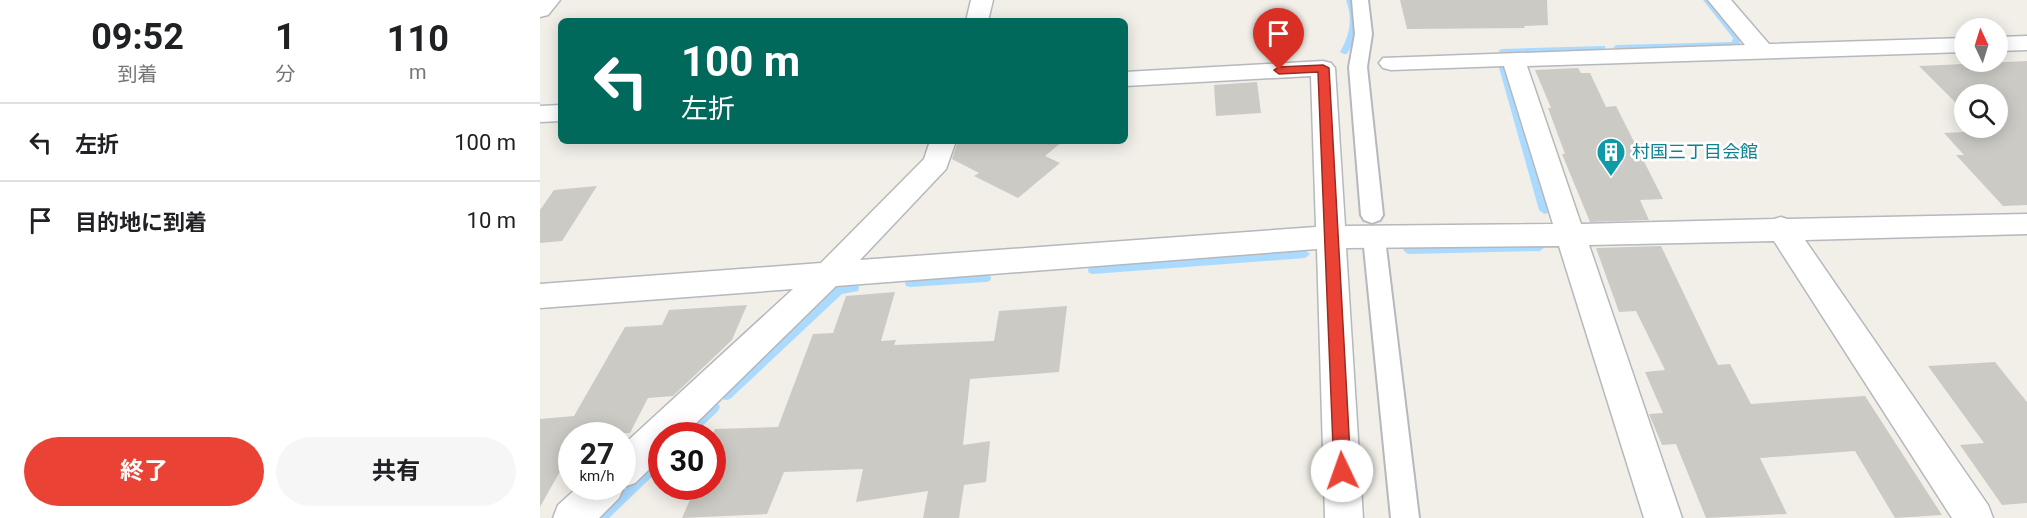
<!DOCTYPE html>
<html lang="ja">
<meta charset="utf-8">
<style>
body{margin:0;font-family:Roboto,"Noto Sans JP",sans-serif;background:#f6f6f6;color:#202124;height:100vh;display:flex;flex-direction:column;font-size:22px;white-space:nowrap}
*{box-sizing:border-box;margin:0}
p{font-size:20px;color:#757577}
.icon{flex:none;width:33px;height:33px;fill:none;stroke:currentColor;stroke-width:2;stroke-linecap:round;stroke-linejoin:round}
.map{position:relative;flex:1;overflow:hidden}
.drawer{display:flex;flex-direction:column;background:#fff;width:540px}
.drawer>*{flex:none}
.guide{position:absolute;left:18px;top:18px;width:570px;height:126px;border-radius:9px;box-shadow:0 3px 15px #0003;background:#00695c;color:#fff;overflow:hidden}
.needle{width:39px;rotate:356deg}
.tools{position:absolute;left:1414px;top:18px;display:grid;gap:12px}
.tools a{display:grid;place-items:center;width:54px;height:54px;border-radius:50%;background:#fff;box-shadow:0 3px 15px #0003;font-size:30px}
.speed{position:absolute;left:18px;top:422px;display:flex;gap:12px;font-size:30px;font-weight:700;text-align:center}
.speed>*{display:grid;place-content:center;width:78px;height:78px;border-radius:50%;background:#fff;box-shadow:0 3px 15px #0003;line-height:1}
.speed small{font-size:15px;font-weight:400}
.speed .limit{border:9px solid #d22;background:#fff;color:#111}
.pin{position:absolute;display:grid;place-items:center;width:51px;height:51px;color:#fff;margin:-62px -26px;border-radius:50% 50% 50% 0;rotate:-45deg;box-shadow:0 0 6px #0007}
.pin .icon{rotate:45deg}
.me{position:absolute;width:66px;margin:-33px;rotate:357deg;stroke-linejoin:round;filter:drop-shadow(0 0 4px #0008)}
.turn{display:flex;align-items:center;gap:21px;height:126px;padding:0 24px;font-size:27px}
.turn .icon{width:78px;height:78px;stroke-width:2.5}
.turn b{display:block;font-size:42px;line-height:51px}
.eta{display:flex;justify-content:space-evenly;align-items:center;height:102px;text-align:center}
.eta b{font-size:36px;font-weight:700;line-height:42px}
.cta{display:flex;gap:12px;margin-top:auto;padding:12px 24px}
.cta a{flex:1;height:69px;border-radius:36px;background:#ea4335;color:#fff;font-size:24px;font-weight:700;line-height:69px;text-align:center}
.cta a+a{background:#f6f6f6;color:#202124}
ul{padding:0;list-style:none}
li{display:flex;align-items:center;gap:18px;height:78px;padding:0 24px;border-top:2px solid #e0e0e0}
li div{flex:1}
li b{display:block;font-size:22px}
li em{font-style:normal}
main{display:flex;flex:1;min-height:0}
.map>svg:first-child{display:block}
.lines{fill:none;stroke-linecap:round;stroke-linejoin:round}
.stream{fill:#aadaff;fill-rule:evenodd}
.building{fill:#cccac5}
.pedestrian-casing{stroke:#b5b8bc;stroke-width:4}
.minor-casing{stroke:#b5b8bc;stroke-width:3}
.pedestrian{fill:#fff;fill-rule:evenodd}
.minor{fill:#fff;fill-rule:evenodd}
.route{fill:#ea4335;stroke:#982c22;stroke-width:1.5}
.labels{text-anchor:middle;stroke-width:5;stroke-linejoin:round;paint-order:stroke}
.culture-label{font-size:18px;fill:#0d838f;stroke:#fff;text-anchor:start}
</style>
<main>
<section class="drawer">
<div class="eta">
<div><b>09:52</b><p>到着</p></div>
<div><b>1</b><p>分</p></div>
<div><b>110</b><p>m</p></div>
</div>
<ul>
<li><svg class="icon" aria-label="left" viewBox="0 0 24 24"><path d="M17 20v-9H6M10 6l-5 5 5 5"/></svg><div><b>左折</b></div><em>100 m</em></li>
<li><svg class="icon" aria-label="arrive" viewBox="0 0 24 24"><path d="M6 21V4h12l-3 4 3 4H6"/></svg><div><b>目的地に到着</b></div><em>10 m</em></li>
</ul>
<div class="cta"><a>終了</a><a>共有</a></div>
</section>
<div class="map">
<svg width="1487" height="518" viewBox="0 0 1487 518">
<rect width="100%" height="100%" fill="#f1efe8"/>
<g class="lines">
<path class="stream" d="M 806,0 L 814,0 C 821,20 818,36 807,54 L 804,54 L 800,52 C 810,35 813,19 806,0 Z
M 1163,0 L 1171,0 L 1200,36 L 1201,38 L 1199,46 L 1077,49 L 1073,47 L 1077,45 L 1192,42 L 1193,38 Z
M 1062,46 L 1065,46 L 1065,50 L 962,53 L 958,51 L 962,49 Z
M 959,62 L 962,62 L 966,64 L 1009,210 L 1008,213 L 1004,214 L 999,210 L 958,64 Z
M 1000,243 L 1005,247 L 1000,251 L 868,254 L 863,250 L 868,246 Z
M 765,250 L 770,254 L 765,258 L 553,274 L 549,273 L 548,270 L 549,267 L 553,266 Z
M 446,274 L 450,275 L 451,278 L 450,281 L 446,282 L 370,287 L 366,286 L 365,283 L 366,280 L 370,279 Z
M 314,284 L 318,285 L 319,288 L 318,291 L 302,294 L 190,399 L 186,400 L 182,399 L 180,395 L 182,391 L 295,287 Z
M 174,402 L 178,403 L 180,407 L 178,411 L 153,435 L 139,435 L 141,431 L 170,403 Z
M 122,452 L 122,467 L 69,518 L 53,518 L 55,513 L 117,454 Z"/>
</g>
<path class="building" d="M 860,0 L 1007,0 L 1008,25 L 984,26 L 985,28 L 867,29 Z
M 1487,61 L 1487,205 L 1463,206 L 1416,155 L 1424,155 L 1404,133 L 1444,131 L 1440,128 L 1458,128 L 1458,94 L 1425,94 L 1425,112 L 1379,66 Z
M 1038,68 L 1041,73 L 1050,73 L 1066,107 L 1076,106 L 1123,199 L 1100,200 L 1109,220 L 1050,222 L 1022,154 L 1025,154 L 1008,108 L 1011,108 L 995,70 Z
M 717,82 L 721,113 L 676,116 L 674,85 Z
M 418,141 L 523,141 L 505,156 L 520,163 L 478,198 L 434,176 L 439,173 L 412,159 Z
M 57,186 L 22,241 L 0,243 L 0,210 L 14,190 Z
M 1121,246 L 1178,365 L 1190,364 L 1211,404 L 1325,396 L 1402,515 L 1355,518 L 1315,451 L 1220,458 L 1247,514 L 1166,518 L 1136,444 L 1122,445 L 1109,414 L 1123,413 L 1105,372 L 1125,370 L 1096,311 L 1079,312 L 1056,248 Z
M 355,292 L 341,341 L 356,340 L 354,345 L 454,341 L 459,311 L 527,306 L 519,372 L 430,379 L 423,445 L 450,441 L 446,482 L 424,485 L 419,518 L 383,518 L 388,491 L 316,502 L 323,469 L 244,472 L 227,514 L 142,518 L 155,488 L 147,488 L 148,486 L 172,486 L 172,435 L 175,429 L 238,427 L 273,334 L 293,333 L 306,296 Z
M 207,305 L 192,340 L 133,396 L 108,398 L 90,433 L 32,435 L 32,450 L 0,507 L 0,419 L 34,416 L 85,327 L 122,325 L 129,310 Z
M 1455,362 L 1487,402 L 1487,503 L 1462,505 L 1420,445 L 1444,443 L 1388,366 Z"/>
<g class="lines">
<g class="pedestrian-casing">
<path id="pedestrian" d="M 812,0 L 828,0 L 832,34 L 827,67 L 843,215 L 840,220 L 832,223 L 824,220 L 821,215 L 809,67 L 815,34 Z
M 835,239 L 843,241 L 846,247 L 879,518 L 851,518 L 824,247 L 827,241 Z"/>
</g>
<g class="minor-casing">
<path id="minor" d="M 0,0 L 20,0 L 8,15 L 0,17 Z
M 431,0 L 453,0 L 448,21 L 426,21 Z
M 1168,0 L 1191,0 L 1229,44 L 1425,38 L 1425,52 L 987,66 L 1041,224 L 1234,219 L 1241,217 L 1247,219 L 1487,214 L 1487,234 L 1265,240 L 1448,505 L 1453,518 L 1412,518 L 1234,241 L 1049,245 L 1142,518 L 1104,518 L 1019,246 L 806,248 L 823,518 L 785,518 L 777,249 L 296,286 L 144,435 L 122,435 L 122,457 L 95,483 L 84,487 L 79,498 L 59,518 L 13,518 L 18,505 L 39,486 L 82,486 L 82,446 L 253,289 L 0,308 L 0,284 L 281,263 L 384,159 L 390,141 L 416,141 L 406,169 L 320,260 L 776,227 L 771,76 L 585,86 L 585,72 L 783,61 L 791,63 L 795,68 L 805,226 L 1013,224 L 964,66 L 851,70 L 843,68 L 839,63 L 843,58 L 1205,45 Z
M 1487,36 L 1487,50 L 1458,51 L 1458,37 Z
M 21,105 L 21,121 L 0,122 L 0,106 Z"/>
</g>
<use href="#pedestrian" class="pedestrian"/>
<use href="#minor" class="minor"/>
</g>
<path class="route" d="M 783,65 L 789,68 L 811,471 L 808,477 L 802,479 L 796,477 L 794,471 L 778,72 L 739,74 L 734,70 L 739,67 Z"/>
<defs>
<g id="building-pin" transform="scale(1.5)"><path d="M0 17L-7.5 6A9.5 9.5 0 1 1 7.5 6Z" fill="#0f9aa8" stroke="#fff"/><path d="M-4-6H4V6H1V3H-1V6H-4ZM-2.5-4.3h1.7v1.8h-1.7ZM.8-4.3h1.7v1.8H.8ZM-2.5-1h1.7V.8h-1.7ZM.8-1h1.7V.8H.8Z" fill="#fff"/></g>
</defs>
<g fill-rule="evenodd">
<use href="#building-pin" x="1071" y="152"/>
</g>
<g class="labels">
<g class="culture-label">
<text x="1092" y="158">村国三丁目会館</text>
</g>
</g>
</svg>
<div class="tools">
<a><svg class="needle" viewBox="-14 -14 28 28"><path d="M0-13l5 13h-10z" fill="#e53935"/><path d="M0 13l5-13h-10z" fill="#757577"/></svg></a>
<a><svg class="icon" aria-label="search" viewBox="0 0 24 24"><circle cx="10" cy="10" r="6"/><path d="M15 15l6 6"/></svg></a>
</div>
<div class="speed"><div>27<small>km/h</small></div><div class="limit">30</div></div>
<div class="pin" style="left:739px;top:70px;background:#d93025"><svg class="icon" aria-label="arrive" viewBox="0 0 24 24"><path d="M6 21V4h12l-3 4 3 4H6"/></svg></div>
<svg class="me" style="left:802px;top:471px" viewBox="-20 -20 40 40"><circle r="19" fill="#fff"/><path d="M0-13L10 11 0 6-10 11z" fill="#ea4335"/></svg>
<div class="guide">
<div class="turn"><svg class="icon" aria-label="left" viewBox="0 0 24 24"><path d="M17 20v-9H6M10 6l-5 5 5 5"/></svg><div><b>100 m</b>左折</div></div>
</div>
</div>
</main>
